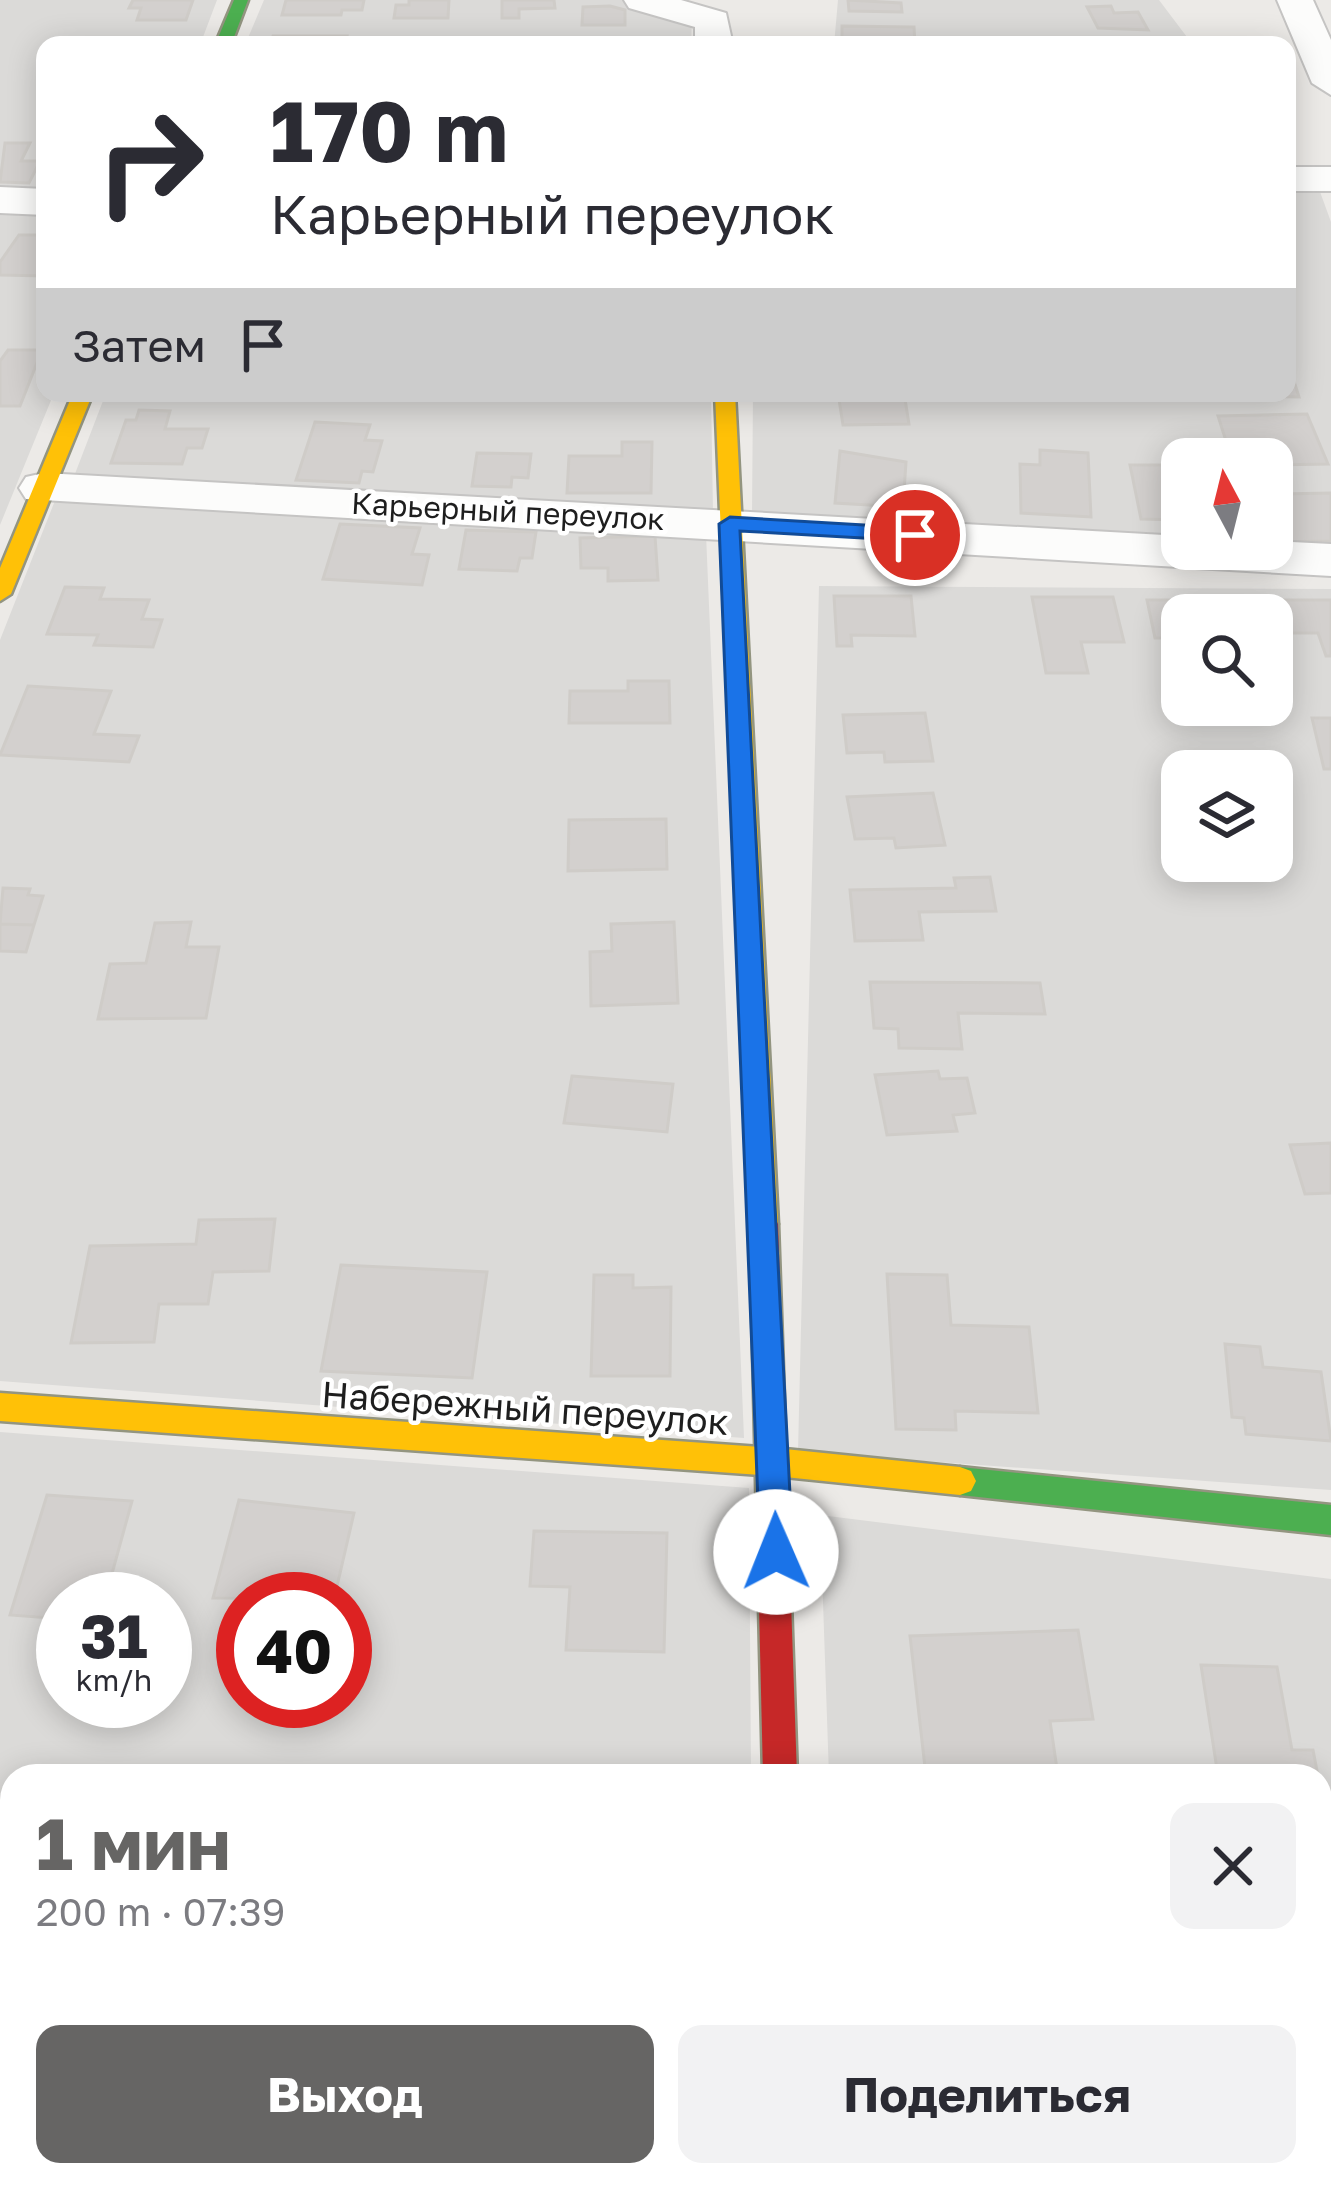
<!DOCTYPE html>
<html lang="ru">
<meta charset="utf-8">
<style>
body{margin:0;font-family:"Golos Text",sans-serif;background:#f2f2f3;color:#2b2b33;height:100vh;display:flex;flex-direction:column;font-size:45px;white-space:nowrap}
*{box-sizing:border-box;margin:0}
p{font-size:39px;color:#7c7c81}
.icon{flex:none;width:66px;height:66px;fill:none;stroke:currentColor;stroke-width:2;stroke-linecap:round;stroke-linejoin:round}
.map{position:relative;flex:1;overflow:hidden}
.details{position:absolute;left:0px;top:1764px;width:1332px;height:423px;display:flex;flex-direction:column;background:#fff;border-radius:36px 36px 0 0;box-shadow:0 6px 30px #0003}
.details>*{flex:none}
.guide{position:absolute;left:36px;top:36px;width:1260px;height:366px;border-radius:24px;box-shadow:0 6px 30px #0003;background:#fff;color:#2b2b33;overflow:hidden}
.needle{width:78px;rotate:353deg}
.fabs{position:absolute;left:1161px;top:438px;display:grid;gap:24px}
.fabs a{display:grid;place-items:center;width:132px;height:132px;border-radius:24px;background:#fff;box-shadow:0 6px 30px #0003;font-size:60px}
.speed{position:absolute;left:36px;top:1572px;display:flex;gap:24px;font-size:60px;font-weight:700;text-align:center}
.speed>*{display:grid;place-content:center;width:156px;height:156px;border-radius:50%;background:#fff;box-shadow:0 6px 30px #0003;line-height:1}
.speed small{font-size:30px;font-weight:400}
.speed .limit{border:18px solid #d22;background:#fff;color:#111}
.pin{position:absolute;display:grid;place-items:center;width:102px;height:102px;color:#fff;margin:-51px;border:6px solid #fff;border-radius:50%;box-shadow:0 3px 12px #0007}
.me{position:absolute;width:132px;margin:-66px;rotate:359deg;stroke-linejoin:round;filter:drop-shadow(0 0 9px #0008)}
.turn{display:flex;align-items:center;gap:42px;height:252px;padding:0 36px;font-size:54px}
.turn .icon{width:156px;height:156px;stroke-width:2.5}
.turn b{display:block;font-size:84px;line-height:102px}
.then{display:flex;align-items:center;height:114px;padding:0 36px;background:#0003;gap:24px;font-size:45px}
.round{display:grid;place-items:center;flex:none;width:126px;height:126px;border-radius:24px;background:#f2f2f3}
.head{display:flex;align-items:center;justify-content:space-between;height:204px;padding:0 36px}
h1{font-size:72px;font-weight:700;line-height:90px;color:#666564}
.button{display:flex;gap:24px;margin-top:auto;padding:24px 36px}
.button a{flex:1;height:138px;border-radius:24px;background:#666564;color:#fff;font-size:48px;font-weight:700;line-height:138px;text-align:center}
.button a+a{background:#f2f2f3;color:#2b2b33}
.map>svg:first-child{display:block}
.residential{fill:#dbdad8;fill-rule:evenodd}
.building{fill:#d3d0ce;stroke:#cfccc8;stroke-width:3}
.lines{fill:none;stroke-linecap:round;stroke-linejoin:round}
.street-casing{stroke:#c5c4c3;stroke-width:4}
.fast-casing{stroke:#939580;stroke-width:5}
.slow-casing{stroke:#939580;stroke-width:5}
.jam-casing{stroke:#939580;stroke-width:5}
.street{fill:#fcfcfb;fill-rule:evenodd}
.fast{fill:#4caf50;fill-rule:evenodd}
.slow{fill:#ffc107;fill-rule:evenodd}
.jam{fill:#c62828;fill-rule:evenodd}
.route{fill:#1a73e8;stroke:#114b97;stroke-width:3}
.labels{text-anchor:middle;stroke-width:9;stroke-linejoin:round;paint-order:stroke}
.far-street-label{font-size:30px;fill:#1e1e1e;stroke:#fff}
.street-label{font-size:36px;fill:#1e1e1e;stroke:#fff}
</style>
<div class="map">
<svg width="1331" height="2186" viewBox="0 0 1331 2186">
<rect width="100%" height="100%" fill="#eceae7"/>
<path class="residential" d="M 0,0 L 217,0 L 200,45 L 45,45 L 45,193 L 0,192 Z
M 264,0 L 623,0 L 692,21 L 691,45 L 245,45 Z
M 838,0 L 1159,0 L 1193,45 L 834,45 Z
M 1287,189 L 1319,189 L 1331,222 L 1331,548 L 1272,545 L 1272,459 L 1182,459 L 1182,539 L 752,514 L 753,393 L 1287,393 Z
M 0,213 L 45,215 L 45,393 L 54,393 L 0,525 Z
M 106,393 L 711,393 L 713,512 L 73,479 Z
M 56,498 L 706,534 L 744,1438 L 0,1381 L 0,640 Z
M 819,586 L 1331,589 L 1331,1490 L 798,1452 ZM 1182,615 L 1272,615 L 1272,705 L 1182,705 ZM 1182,771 L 1272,771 L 1272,861 L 1182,861 Z
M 0,1432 L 749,1488 L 751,1776 L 12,1776 L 12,2175 L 753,2175 L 753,2186 L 0,2186 ZM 63,1599 L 165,1599 L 165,1701 L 63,1701 ZM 243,1599 L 345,1599 L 345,1701 L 243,1701 Z
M 820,1515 L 1331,1579 L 1331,2186 L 843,2186 L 843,2175 L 1320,2175 L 1320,1776 L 829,1776 Z"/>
<path class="building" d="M 133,0 L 193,0 L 186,20 L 137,20 L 141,8 L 129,8 Z
M 286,0 L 364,0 L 362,10 L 342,10 L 341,15 L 282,15 Z
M 409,0 L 449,0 L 448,18 L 394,18 L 396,5 L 409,5 Z
M 502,0 L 554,0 L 555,8 L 519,9 L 519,18 L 502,18 Z
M 848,0 L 901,3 L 902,12 L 849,11 Z
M 610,6 L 625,10 L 625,25 L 582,25 L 583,7 Z
M 1111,6 L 1114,13 L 1138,12 L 1148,30 L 1098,28 L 1087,7 Z
M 842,26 L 914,27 L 915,45 L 842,45 Z
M 273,36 L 347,36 L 345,45 L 270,45 Z
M 5,143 L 30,143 L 21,161 L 40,161 L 29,183 L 0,182 Z
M 19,235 L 45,235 L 45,276 L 0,275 L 0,262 Z
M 8,350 L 42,350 L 20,406 L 0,406 L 0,361 Z
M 1287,359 L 1299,397 L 1232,396 L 1287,393 Z
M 838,393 L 904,393 L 909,424 L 843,425 Z
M 139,410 L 170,411 L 165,429 L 208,429 L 202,448 L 187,448 L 182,464 L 111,463 L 126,420 L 136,420 Z
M 1307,414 L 1328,464 L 1272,465 L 1272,459 L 1253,459 L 1247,444 L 1227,444 L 1218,416 Z
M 315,422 L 370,425 L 365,440 L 382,441 L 373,472 L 362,471 L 359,483 L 296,480 Z
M 622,442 L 652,442 L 651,493 L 567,493 L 569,456 L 622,456 Z
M 1040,450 L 1088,453 L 1091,517 L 1021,513 L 1020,464 L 1040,465 Z
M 840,451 L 906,462 L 903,507 L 835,503 Z
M 477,453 L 531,454 L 528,478 L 512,477 L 511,487 L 472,486 Z
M 1130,465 L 1165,465 L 1170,489 L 1182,487 L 1182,520 L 1141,519 Z
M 1331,493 L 1331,541 L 1274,542 L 1272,509 L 1287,509 L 1282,494 Z
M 340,524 L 420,528 L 412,554 L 429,555 L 422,585 L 323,579 Z
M 466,530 L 536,532 L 532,558 L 520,558 L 517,571 L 459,569 Z
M 655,536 L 658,580 L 608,581 L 608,568 L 581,568 L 580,538 Z
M 65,587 L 104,588 L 100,599 L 149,600 L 142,619 L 162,620 L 153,647 L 94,645 L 98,635 L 47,634 Z
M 834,596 L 911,596 L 915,636 L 851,635 L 852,646 L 837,646 Z
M 1032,597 L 1113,597 L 1124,642 L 1081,642 L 1088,673 L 1046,673 Z
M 1147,600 L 1214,600 L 1218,615 L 1182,615 L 1182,638 L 1155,638 Z
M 1277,600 L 1331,600 L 1331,656 L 1326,656 L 1318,633 L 1288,633 Z
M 628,681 L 669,681 L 670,723 L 569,723 L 570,691 L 628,691 Z
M 28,686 L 111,691 L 94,734 L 139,736 L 129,762 L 0,755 Z
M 925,713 L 933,761 L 885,762 L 884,752 L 847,753 L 843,715 Z
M 1312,718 L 1331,718 L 1331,769 L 1324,769 Z
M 933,793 L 945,845 L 896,848 L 894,838 L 855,839 L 847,797 Z
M 666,819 L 667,869 L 568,871 L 569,820 Z
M 990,877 L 996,911 L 919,912 L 923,940 L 855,941 L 850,890 L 956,888 L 954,878 Z
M 3,888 L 30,889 L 28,895 L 43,896 L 34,925 L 0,924 Z
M 191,922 L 186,947 L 219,947 L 206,1018 L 98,1019 L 110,964 L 146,963 L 155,923 Z
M 674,922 L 678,1003 L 591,1006 L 590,952 L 612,951 L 611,924 Z
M 0,924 L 34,925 L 26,952 L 0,951 Z
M 870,982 L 1040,983 L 1045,1014 L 958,1013 L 962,1049 L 899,1048 L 898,1029 L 874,1028 Z
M 938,1071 L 940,1079 L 967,1078 L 975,1113 L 953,1115 L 957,1131 L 887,1135 L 875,1075 Z
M 572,1076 L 673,1084 L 667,1132 L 564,1123 Z
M 1331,1143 L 1331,1193 L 1305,1194 L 1290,1145 Z
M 275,1219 L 269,1271 L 213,1272 L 208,1304 L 159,1304 L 154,1342 L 71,1343 L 90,1246 L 196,1244 L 199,1220 Z
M 341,1265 L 487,1272 L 472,1378 L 321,1371 Z
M 887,1274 L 947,1275 L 951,1325 L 1029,1327 L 1038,1413 L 955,1411 L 956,1430 L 896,1429 Z
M 594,1275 L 633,1275 L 633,1288 L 671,1287 L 670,1376 L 591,1376 Z
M 1225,1344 L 1260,1347 L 1263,1367 L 1321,1372 L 1331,1441 L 1246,1434 L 1244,1418 L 1232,1417 Z
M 47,1495 L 132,1501 L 105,1599 L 63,1599 L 63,1619 L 10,1615 Z
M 239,1500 L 354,1513 L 334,1599 L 213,1598 Z
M 534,1531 L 667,1533 L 664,1652 L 566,1650 L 570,1587 L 530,1586 Z
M 1078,1630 L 1093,1719 L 1050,1721 L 1058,1776 L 926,1776 L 910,1636 Z
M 1201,1665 L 1277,1667 L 1292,1750 L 1313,1750 L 1318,1776 L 1218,1776 Z
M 16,2175 L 175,2175 L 173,2186 L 14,2186 Z
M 953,2175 L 1106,2175 L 1108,2186 L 954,2186 Z"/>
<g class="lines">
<g class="street-casing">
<path id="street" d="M 624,0 L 681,0 L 726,13 L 733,45 L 695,45 L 695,27 L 629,8 Z
M 1277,0 L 1313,0 L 1331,40 L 1331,95 L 1312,83 Z
M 1287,167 L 1331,167 L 1331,191 L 1287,191 Z
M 0,187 L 45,189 L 45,215 L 0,213 Z
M 44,473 L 1182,536 L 1182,549 L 1272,549 L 1272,541 L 1331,544 L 1331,576 L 26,499 L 19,488 L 26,477 Z
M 737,2175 L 833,2175 L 833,2186 L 737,2186 Z"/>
</g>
<g class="fast-casing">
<path id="fast" d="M 234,0 L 248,0 L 231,45 L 215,45 Z
M 960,1467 L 1331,1505 L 1331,1535 L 960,1495 L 949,1491 L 944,1481 L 949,1471 Z"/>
</g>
<g class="slow-casing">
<path id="slow" d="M 73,393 L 93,393 L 11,594 L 0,601 L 0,568 Z
M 715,393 L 735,393 L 778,1224 L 774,1232 L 764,1236 L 754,1232 L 750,1224 Z
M 0,1393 L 775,1448 L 960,1467 L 971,1471 L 976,1481 L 971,1491 L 960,1495 L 775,1476 L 0,1421 Z"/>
</g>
<g class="jam-casing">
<path id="jam" d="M 764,1212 L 774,1216 L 778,1224 L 797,1776 L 763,1776 L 750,1224 L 754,1216 Z"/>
</g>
<use href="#street" class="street"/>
<use href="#fast" class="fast"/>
<use href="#slow" class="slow"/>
<use href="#jam" class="jam"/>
</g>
<path class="route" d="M 730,517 L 915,528 L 925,535 L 915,541 L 740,531 L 793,1552 L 788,1562 L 776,1567 L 765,1562 L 760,1552 L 719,524 Z"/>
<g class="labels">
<g class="far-street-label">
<text transform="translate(508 512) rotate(3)" y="10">Карьерный переулок</text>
</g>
<g class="street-label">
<text transform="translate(525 1408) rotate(4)" y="13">Набережный переулок</text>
</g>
</g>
</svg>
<div class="fabs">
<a><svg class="needle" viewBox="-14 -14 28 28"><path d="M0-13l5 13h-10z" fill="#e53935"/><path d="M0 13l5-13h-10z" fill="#7c7c81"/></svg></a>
<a><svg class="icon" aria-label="search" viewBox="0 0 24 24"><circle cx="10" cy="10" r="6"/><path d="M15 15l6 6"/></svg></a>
<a><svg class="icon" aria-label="layers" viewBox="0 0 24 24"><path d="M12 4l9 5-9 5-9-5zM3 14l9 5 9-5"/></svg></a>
</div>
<div class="speed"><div>31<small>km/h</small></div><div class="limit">40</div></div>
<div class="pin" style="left:915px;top:535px;background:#d93025"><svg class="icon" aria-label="arrive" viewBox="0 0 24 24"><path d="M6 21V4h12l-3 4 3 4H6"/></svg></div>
<svg class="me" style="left:776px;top:1552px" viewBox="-20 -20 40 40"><circle r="19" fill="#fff"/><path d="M0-13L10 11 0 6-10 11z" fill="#1a73e8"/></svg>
<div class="guide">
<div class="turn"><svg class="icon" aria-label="right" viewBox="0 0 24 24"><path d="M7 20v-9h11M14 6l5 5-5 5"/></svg><div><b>170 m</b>Карьерный переулок</div></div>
<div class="then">Затем<svg class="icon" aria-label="arrive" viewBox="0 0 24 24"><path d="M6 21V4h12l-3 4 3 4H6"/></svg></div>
</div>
<section class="details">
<div class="head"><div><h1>1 мин</h1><p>200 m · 07:39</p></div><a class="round"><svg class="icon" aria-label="close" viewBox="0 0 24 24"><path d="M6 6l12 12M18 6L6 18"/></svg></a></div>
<div class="button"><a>Выход</a><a>Поделиться</a></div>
</section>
</div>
